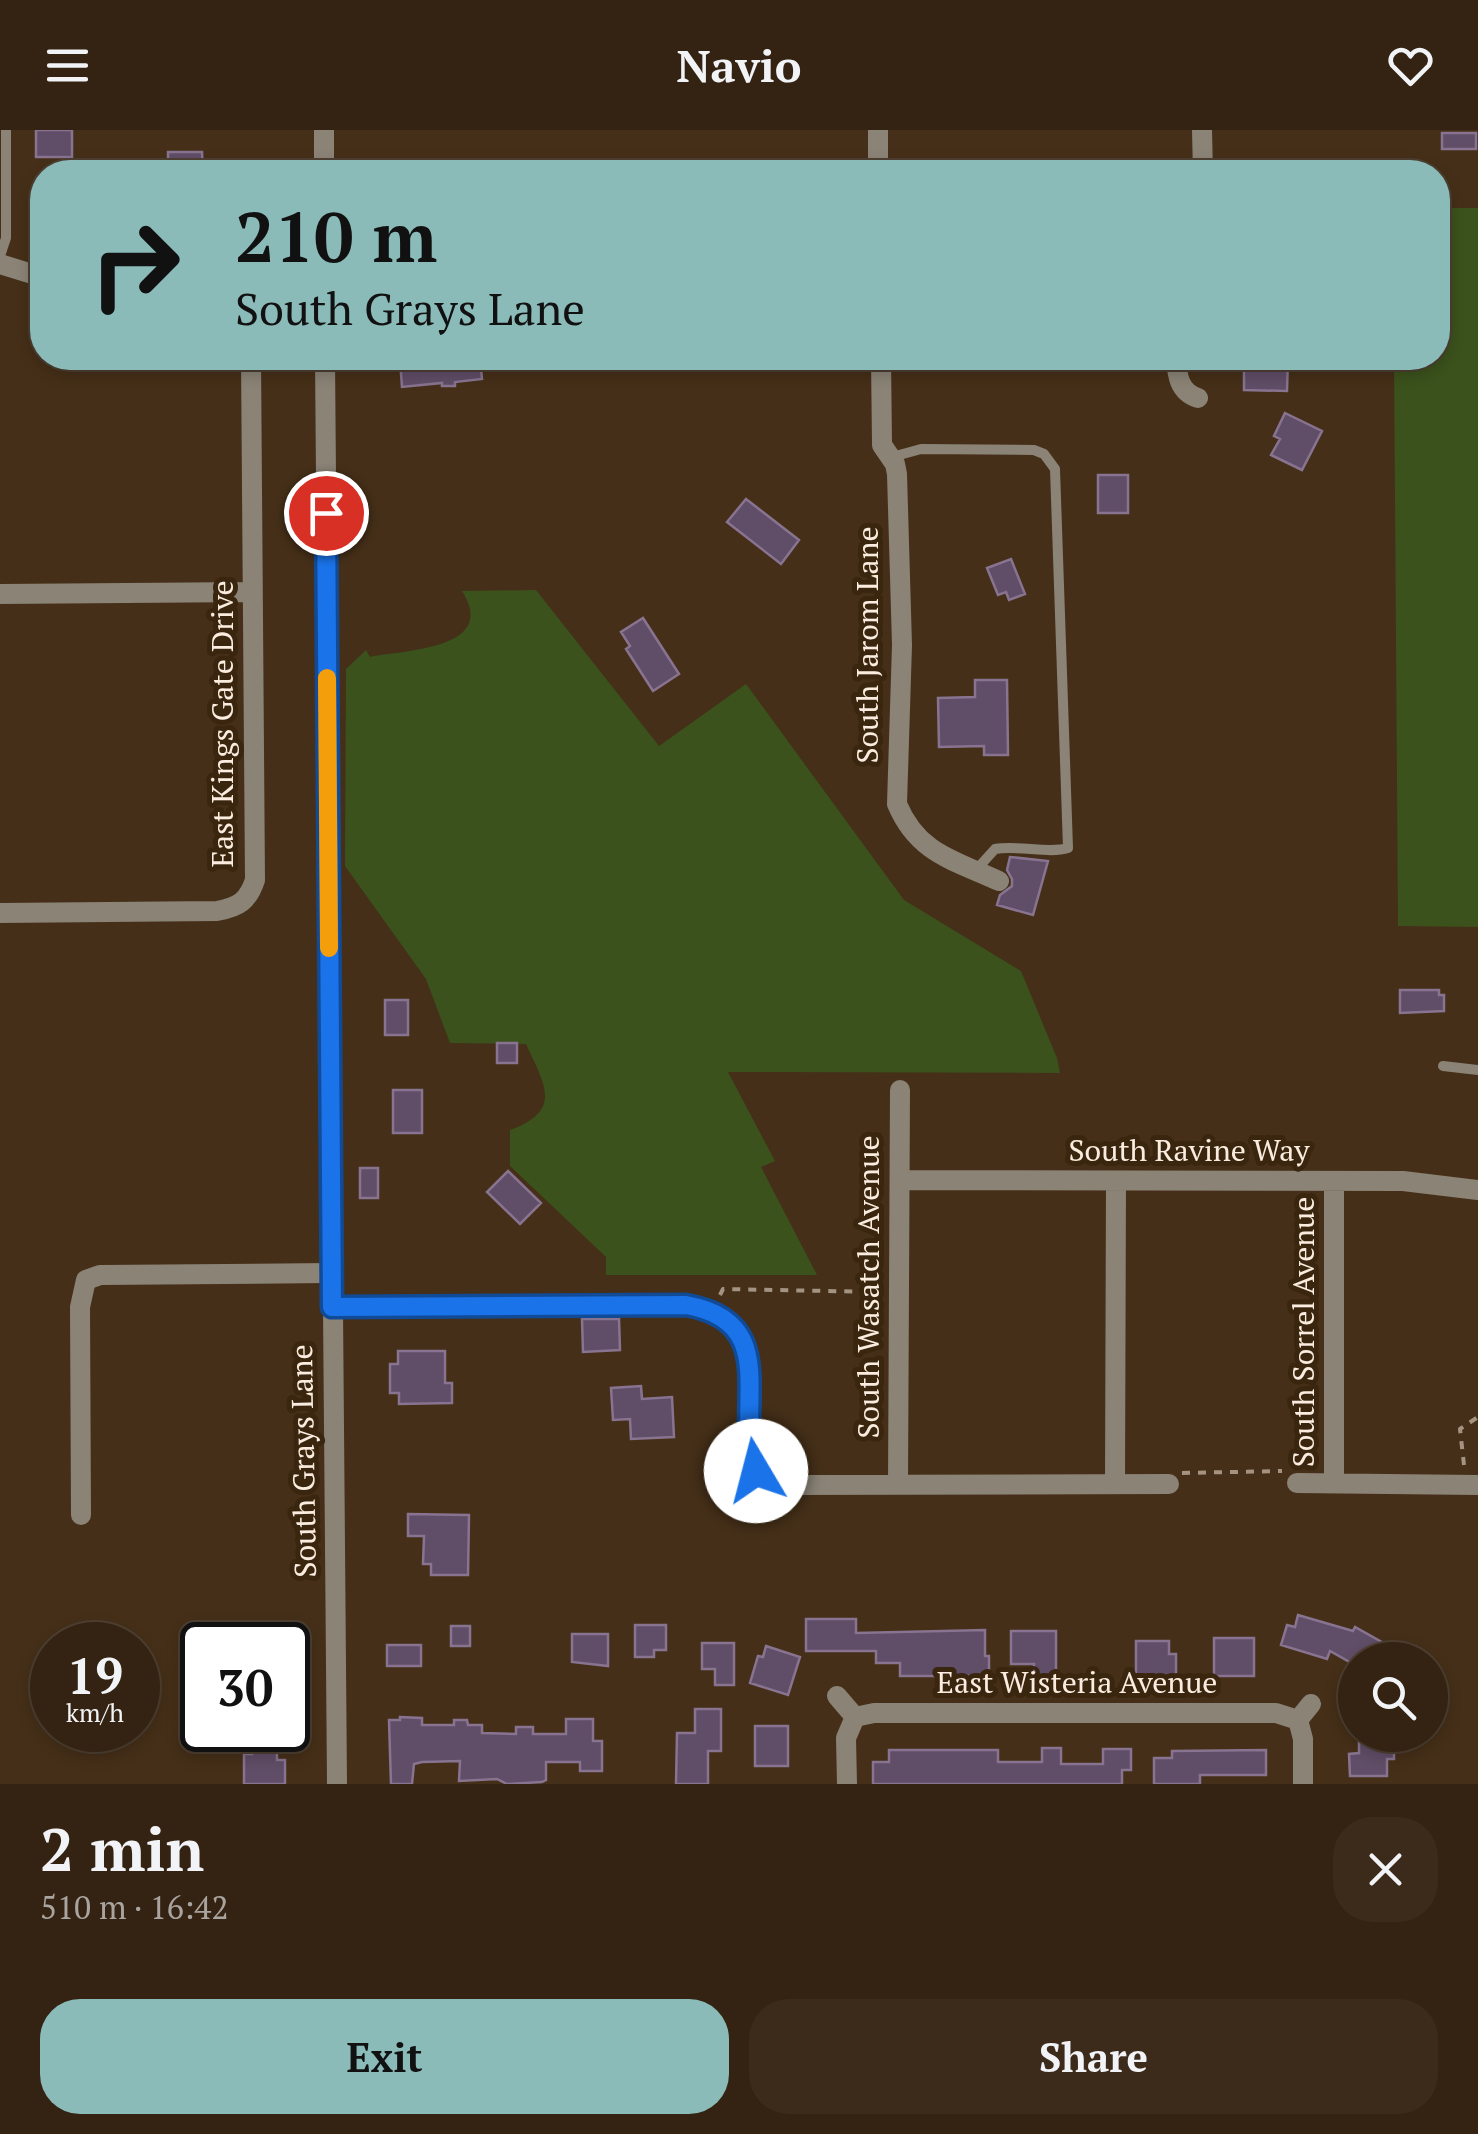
<!DOCTYPE html>
<meta charset="utf-8">
<style>
body{margin:0;font-family:"PT Serif",serif;background:#3c2b1b;color:#f1f3f6;height:100vh;display:flex;flex-direction:column;font-size:38px;white-space:nowrap}
*{box-sizing:border-box;margin:0}
p{font-size:32px;color:#a9a49f}
.icon{flex:none;width:55px;height:55px;fill:none;stroke:currentColor;stroke-width:2;stroke-linecap:round;stroke-linejoin:round}
.map{position:relative;height:1654px;overflow:hidden}
.panel{display:flex;flex-direction:column;background:#342312;flex:1}
.panel>*{flex:none}
.guide{position:absolute;left:30px;top:30px;width:1420px;height:210px;border-radius:40px;box-shadow:0 5px 15px #0003,0 0 0 2px #4e4032;background:#8bbbb9;color:#111;overflow:hidden}
.controls{position:absolute;left:1338px;top:1512px;display:grid;gap:20px}
.controls a{display:grid;place-items:center;width:110px;height:110px;border-radius:50%;background:#342312;box-shadow:0 5px 15px #0003,0 0 0 2px #4e4032;font-size:50px}
.speed{position:absolute;left:30px;top:1492px;display:flex;gap:20px;font-size:50px;font-weight:700;text-align:center}
.speed>*{display:grid;place-content:center;width:130px;height:130px;border-radius:50%;background:#342312;box-shadow:0 5px 15px #0003,0 0 0 2px #4e4032;line-height:1}
.speed small{font-size:25px;font-weight:400}
.speed .limit{border:5px solid #111;border-radius:15px;background:#fff;color:#111}
.pin{position:absolute;display:grid;place-items:center;width:85px;height:85px;color:#fff;margin:-42px;border:5px solid #fff;border-radius:50%;box-shadow:0 2px 10px #0007}
.me{position:absolute;width:110px;margin:-55px;rotate:352deg;stroke-linejoin:round;filter:drop-shadow(0 0 8px #0008)}
.turn{display:flex;align-items:center;gap:35px;height:210px;padding:0 40px;font-size:45px}
.turn .icon{width:130px;height:130px;stroke-width:2.5}
.turn b{display:block;font-size:70px;line-height:85px}
.round{display:grid;place-items:center;flex:none;width:105px;height:105px;border-radius:40px;background:#3c2b1b}
.headline{display:flex;align-items:center;justify-content:space-between;height:170px;padding:0 40px}
h1{font-size:60px;font-weight:700;line-height:75px}
.primary-button{display:flex;gap:20px;margin-top:auto;padding:20px 40px}
.primary-button a{flex:1;height:115px;border-radius:40px;background:#8bbbb9;color:#111;font-size:40px;font-weight:700;line-height:115px;text-align:center}
.primary-button a+a{background:#3c2b1b;color:#f1f3f6}
header{display:flex;justify-content:space-between;align-items:center;height:130px;padding:0 40px;background:#342312;font-size:45px;font-weight:700}
.map>svg:first-child{display:block}
.green{fill:#3b521c}
.building{fill:#604d67;stroke:#887490;stroke-width:2.5}
.lines{fill:none;stroke-linecap:round;stroke-linejoin:round}
.path{stroke:#a59381;stroke-width:4;stroke-dasharray:8 8;stroke-linecap:butt}
.service{stroke:#8b8376;stroke-width:10}
.minor{stroke:#8b8376;stroke-width:20}
.tertiary{stroke:#8b8376;stroke-width:20}
.route-casing{stroke:#114b97;stroke-width:25}
.route{stroke:#1a73e8;stroke-width:18}
.slow{stroke:#f59e0b;stroke-width:18}
.labels{text-anchor:middle;stroke-width:10;stroke-linejoin:round;paint-order:stroke}
.street-label{font-size:30px;fill:#faecde;stroke:#3a250e}
</style>
<header><svg class="icon" aria-label="menu" viewBox="0 0 24 24"><path d="M4 6h16M4 12h16M4 18h16"/></svg>Navio<svg class="icon" aria-label="heart" viewBox="0 0 24 24"><path d="M12 20l-8-8c-3-5 5-10 8-4 3-6 11-1 8 4z"/></svg></header>
<div class="map">
<svg width="1478" height="1654" viewBox="0 0 1478 1654">
<rect width="100%" height="100%" fill="#452f18"/>
<path class="green" d="M 1438,78 L 1478,78 L 1478,797 L 1398,796 L 1394,228 L 1438,228 Z
M 536,460 L 659,616 L 746,554 L 904,770 L 1021,841 L 1057,928 L 1060,943 L 728,942 L 775,1031 L 761,1037 L 817,1145 L 606,1145 L 606,1127 L 510,1036 L 510,1000 C 564,980 544,954 526,914 L 450,913 L 426,849 L 345,736 L 346,539 L 366,520 L 370,527 C 406,520 499,519 462,461 Z"/>
<path class="building" d="M 36,0 L 72,0 L 72,27 L 36,27 Z
M 1442,3 L 1476,3 L 1476,19 L 1442,19 Z
M 168,22 L 202,22 L 203,42 L 168,42 Z
M 426,228 L 427,239 L 481,239 L 482,249 L 455,252 L 455,256 L 442,256 L 442,253 L 402,257 L 400,230 Z
M 1244,228 L 1288,228 L 1287,261 L 1244,260 Z
M 1285,283 L 1322,301 L 1302,340 L 1271,325 L 1280,309 L 1274,306 Z
M 1098,345 L 1128,345 L 1128,383 L 1098,383 Z
M 746,369 L 799,410 L 781,434 L 727,392 Z
M 1011,429 L 1025,464 L 1009,470 L 1006,462 L 998,465 L 987,438 Z
M 643,488 L 679,544 L 653,561 L 626,519 L 630,516 L 621,502 Z
M 975,550 L 1007,550 L 1008,625 L 984,625 L 984,616 L 939,617 L 938,568 L 975,567 Z
M 1010,727 L 1048,731 L 1033,785 L 997,775 L 1000,765 L 1012,756 L 1012,749 L 1007,740 Z
M 1400,860 L 1439,860 L 1439,865 L 1444,865 L 1444,881 L 1400,883 Z
M 385,870 L 408,870 L 408,905 L 385,905 Z
M 497,913 L 517,913 L 517,933 L 497,933 Z
M 393,960 L 422,960 L 422,1003 L 393,1003 Z
M 360,1038 L 378,1038 L 378,1068 L 360,1068 Z
M 508,1041 L 541,1073 L 520,1094 L 487,1062 Z
M 582,1189 L 619,1189 L 620,1220 L 583,1222 Z
M 398,1221 L 445,1221 L 445,1253 L 452,1253 L 452,1273 L 399,1274 L 399,1263 L 390,1263 L 390,1234 L 398,1234 Z
M 641,1256 L 642,1269 L 672,1267 L 674,1307 L 631,1309 L 630,1289 L 613,1290 L 611,1258 Z
M 408,1384 L 469,1385 L 468,1445 L 431,1445 L 431,1434 L 423,1434 L 424,1406 L 408,1406 Z
M 1298,1485 L 1353,1501 L 1355,1497 L 1396,1520 L 1390,1530 L 1355,1530 L 1355,1535 L 1330,1521 L 1327,1529 L 1281,1515 L 1287,1495 L 1295,1497 Z
M 806,1489 L 856,1489 L 856,1503 L 985,1500 L 985,1526 L 989,1526 L 989,1546 L 900,1546 L 900,1533 L 876,1533 L 876,1521 L 806,1521 Z
M 635,1495 L 666,1495 L 666,1520 L 654,1520 L 654,1527 L 635,1527 Z
M 451,1496 L 470,1496 L 470,1516 L 451,1516 Z
M 1011,1501 L 1056,1501 L 1056,1547 L 1034,1547 L 1034,1534 L 1011,1534 Z
M 572,1504 L 608,1504 L 608,1536 L 572,1532 Z
M 1214,1508 L 1254,1508 L 1254,1546 L 1214,1546 Z
M 1136,1511 L 1169,1511 L 1169,1524 L 1176,1524 L 1176,1546 L 1136,1546 Z
M 702,1513 L 734,1513 L 734,1555 L 715,1555 L 715,1539 L 702,1539 Z
M 387,1515 L 421,1515 L 421,1536 L 387,1536 Z
M 766,1516 L 800,1527 L 788,1565 L 750,1553 L 758,1526 L 763,1527 Z
M 695,1579 L 721,1579 L 721,1621 L 708,1621 L 708,1654 L 676,1654 L 677,1603 L 695,1603 Z
M 400,1587 L 422,1588 L 422,1595 L 454,1595 L 454,1590 L 467,1590 L 468,1595 L 482,1595 L 482,1603 L 516,1604 L 516,1597 L 533,1597 L 533,1604 L 566,1604 L 566,1589 L 593,1589 L 593,1611 L 602,1611 L 602,1641 L 580,1641 L 580,1632 L 546,1632 L 546,1650 L 542,1652 L 507,1654 L 497,1649 L 459,1651 L 460,1631 L 422,1632 L 414,1634 L 412,1654 L 391,1654 L 389,1590 L 400,1590 Z
M 755,1596 L 788,1596 L 788,1636 L 755,1636 Z
M 1359,1605 L 1394,1607 L 1394,1629 L 1387,1629 L 1387,1646 L 1350,1646 L 1349,1624 L 1359,1623 Z
M 277,1614 L 277,1630 L 285,1630 L 285,1654 L 244,1654 L 244,1624 L 252,1624 L 252,1615 Z
M 1042,1618 L 1061,1618 L 1061,1634 L 1103,1634 L 1103,1619 L 1131,1619 L 1131,1640 L 1122,1640 L 1122,1654 L 873,1654 L 873,1632 L 889,1632 L 889,1620 L 998,1620 L 998,1632 L 1042,1632 Z
M 1266,1620 L 1266,1645 L 1200,1645 L 1200,1654 L 1154,1654 L 1154,1628 L 1172,1628 L 1172,1621 Z"/>
<g class="lines">
<path class="path" d="M 720,1165 L 723,1159 L 882,1162
M 1464,1335 L 1460,1299 L 1478,1287
M 1182,1343 L 1282,1341"/>
<path class="service" d="M 0,126 L 6,108 L 6,0
M 892,327 L 921,319 L 1034,320 L 1044,324 L 1055,339 L 1068,718 C 1049,724 1019,715 995,719 L 976,740
M 1443,936 L 1478,940"/>
<path class="minor" d="M 878,0 L 878,42
M 1202,0 L 1203,42
M 0,134 L 42,147
M 881,228 L 882,315 L 895,334 L 897,344 L 902,515 L 897,674 C 918,724 954,730 999,751
M 1176,228 C 1177,245 1179,262 1198,268
M 0,464 L 252,462
M 0,783 L 217,781 C 239,777 248,771 255,750 L 251,228
M 900,1050 L 1403,1051 L 1478,1060
M 332,1177 L 686,1175 C 771,1189 746,1262 750,1325 L 756,1341 L 785,1355 L 1169,1354
M 1297,1353 L 1478,1355
M 1334,1353 L 1334,1051
M 1115,1354 L 1116,1051
M 898,1355 L 900,960
M 81,1385 L 80,1177 L 86,1150 L 100,1145 L 331,1143
M 837,1566 L 855,1587
M 855,1587 L 874,1583 L 1276,1583 L 1298,1590
M 1298,1590 L 1303,1609 L 1303,1654
M 1298,1590 L 1311,1574
M 847,1654 L 846,1608 L 855,1587"/>
<path class="tertiary" d="M 324,0 L 324,42
M 325,228 L 337,1654"/>
</g>
<g class="lines">
<g class="route-casing">
<path id="route" d="M 326,383 L 332,1177 L 686,1175 C 784,1192 733,1277 756,1341"/>
</g>
<use href="#route" class="route"/>
<path class="slow" d="M 327,548 L 329,818"/>
</g>
<g class="labels">
<g class="street-label">
<text transform="translate(868 515) rotate(-90)" y="10">South Jarom Lane</text>
<text transform="translate(223 594) rotate(-90)" y="10">East Kings Gate Drive</text>
<text x="1189" y="1031">South Ravine Way</text>
<text transform="translate(869 1157) rotate(-90)" y="10">South Wasatch Avenue</text>
<text transform="translate(1304 1202) rotate(-90)" y="10">South Sorrel Avenue</text>
<text transform="translate(304 1331) rotate(-91)" y="10">South Grays Lane</text>
<text x="1077" y="1563">East Wisteria Avenue</text>
</g>
</g>
</svg>
<div class="controls">
<a><svg class="icon" aria-label="search" viewBox="0 0 24 24"><circle cx="10" cy="10" r="6"/><path d="M15 15l6 6"/></svg></a>
</div>
<div class="speed"><div>19<small>km/h</small></div><div class="limit">30</div></div>
<div class="pin" style="left:326px;top:383px;background:#d93025"><svg class="icon" aria-label="arrive" viewBox="0 0 24 24"><path d="M6 21V4h12l-3 4 3 4H6"/></svg></div>
<svg class="me" style="left:756px;top:1341px" viewBox="-20 -20 40 40"><circle r="19" fill="#fff"/><path d="M0-13L10 11 0 6-10 11z" fill="#1a73e8"/></svg>
<div class="guide">
<div class="turn"><svg class="icon" aria-label="right" viewBox="0 0 24 24"><path d="M7 20v-9h11M14 6l5 5-5 5"/></svg><div><b>210 m</b>South Grays Lane</div></div>
</div>
</div>
<section class="panel">
<div class="headline"><div><h1>2 min</h1><p>510 m · 16:42</p></div><a class="round"><svg class="icon" aria-label="close" viewBox="0 0 24 24"><path d="M6 6l12 12M18 6L6 18"/></svg></a></div>
<div class="primary-button"><a>Exit</a><a>Share</a></div>
</section>
